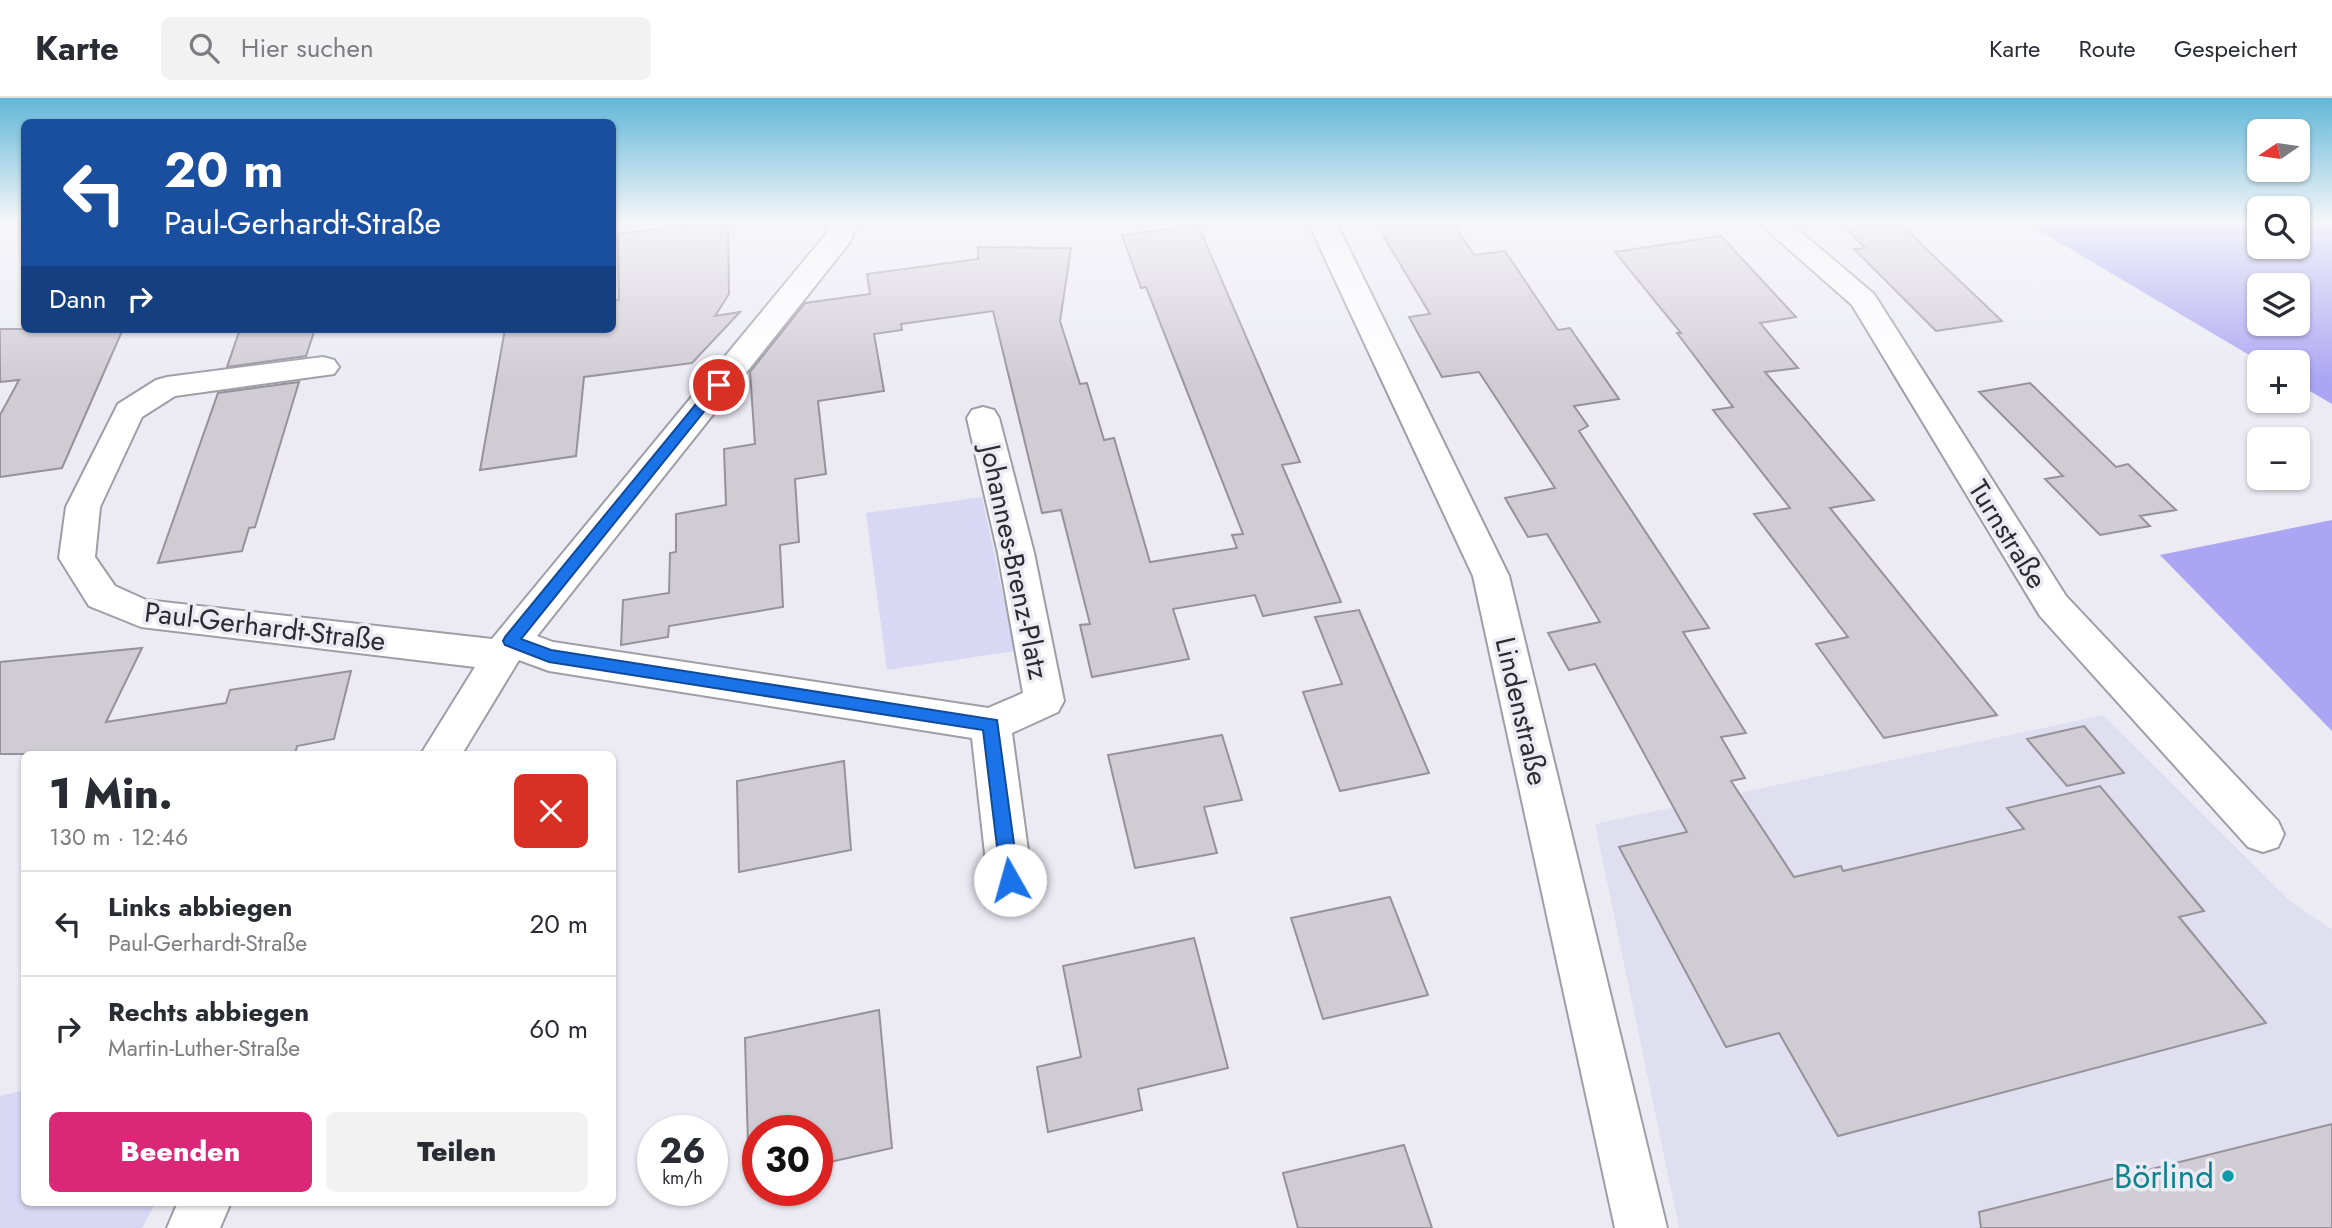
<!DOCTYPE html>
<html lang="de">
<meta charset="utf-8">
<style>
body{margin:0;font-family:Jost,sans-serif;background:#f2f2f3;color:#2b2b33;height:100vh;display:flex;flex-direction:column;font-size:26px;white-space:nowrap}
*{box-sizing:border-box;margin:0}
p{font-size:23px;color:#7c7c81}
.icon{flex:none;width:38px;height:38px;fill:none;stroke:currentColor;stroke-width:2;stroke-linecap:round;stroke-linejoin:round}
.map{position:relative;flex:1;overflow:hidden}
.side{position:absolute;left:21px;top:653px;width:595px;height:455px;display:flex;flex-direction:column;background:#fff;border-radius:10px;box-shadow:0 2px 5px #0004}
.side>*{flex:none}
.hud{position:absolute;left:21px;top:21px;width:595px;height:214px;border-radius:10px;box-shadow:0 2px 5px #0004;background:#1a4fa0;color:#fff;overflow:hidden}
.needle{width:46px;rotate:257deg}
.controls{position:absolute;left:2247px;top:21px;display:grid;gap:14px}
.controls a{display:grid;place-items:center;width:63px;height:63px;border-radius:10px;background:#fff;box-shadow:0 2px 5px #0004;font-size:35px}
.speed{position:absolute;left:637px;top:1017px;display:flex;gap:14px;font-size:35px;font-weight:700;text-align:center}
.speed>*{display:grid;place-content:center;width:91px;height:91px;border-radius:50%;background:#fff;box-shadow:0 2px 5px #0004;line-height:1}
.speed small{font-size:18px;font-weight:400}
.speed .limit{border:10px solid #d22;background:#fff;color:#111}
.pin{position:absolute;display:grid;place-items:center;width:60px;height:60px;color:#fff;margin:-30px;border:4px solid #fff;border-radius:50%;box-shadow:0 2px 7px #0007}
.me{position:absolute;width:77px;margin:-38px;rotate:353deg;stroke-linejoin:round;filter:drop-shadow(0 0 5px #0008)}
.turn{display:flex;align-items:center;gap:24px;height:147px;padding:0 28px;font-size:32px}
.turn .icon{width:91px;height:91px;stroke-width:2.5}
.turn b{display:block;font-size:49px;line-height:60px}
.then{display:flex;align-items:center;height:66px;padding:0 28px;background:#0003;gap:14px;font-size:26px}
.round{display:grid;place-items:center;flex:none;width:74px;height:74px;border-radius:10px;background:#f2f2f3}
.headline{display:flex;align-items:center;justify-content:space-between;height:119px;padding:0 28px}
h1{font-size:42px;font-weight:800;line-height:52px}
.cta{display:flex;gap:14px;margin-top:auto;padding:14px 28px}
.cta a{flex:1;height:80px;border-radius:10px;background:#db2777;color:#fff;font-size:28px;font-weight:800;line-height:80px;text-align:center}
.cta a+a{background:#f2f2f3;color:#2b2b33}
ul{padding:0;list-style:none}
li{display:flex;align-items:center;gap:21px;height:105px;padding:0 28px;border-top:2px solid #e1e1e2}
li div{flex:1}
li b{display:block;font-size:26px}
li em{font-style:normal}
header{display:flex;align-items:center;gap:42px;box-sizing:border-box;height:98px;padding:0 35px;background:#fff;border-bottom:2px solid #e1e1e2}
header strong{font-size:33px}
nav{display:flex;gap:38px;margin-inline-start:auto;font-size:24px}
.search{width:490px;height:63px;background:#f2f2f3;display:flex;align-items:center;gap:18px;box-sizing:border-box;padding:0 24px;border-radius:10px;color:#7c7c81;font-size:26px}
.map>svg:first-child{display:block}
.built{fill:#e0dff0}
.green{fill:#d8d7f4}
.forest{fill:#aca5f3;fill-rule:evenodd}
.building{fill:#d0ccd4;stroke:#96929a;stroke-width:2}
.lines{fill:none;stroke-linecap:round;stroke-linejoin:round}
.street-casing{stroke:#9e9ea6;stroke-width:4}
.street{fill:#fff;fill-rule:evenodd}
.route{fill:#1a73e8;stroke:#114b97;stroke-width:2}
.culture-dot{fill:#0f9aa8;stroke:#ecebf4;stroke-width:2.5}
.labels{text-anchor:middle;stroke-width:7;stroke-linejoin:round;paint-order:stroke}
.street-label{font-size:28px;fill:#2c2c2f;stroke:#ecebf4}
.near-culture-label{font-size:33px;fill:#0d838f;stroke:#ecebf4;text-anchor:end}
</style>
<header>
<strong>Karte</strong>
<div class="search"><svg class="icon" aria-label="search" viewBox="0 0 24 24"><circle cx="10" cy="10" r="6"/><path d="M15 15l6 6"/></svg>Hier suchen</div>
<nav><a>Karte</a><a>Route</a><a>Gespeichert</a></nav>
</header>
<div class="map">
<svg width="2332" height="1130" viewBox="0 0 2332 1130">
<rect width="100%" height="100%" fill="#ecebf4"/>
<path class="built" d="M 2103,617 L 2289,802 L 2332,832 L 2332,1130 L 1679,1130 L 1595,726 Z"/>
<path class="green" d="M 982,399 L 1015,553 L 887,572 L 866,415 Z
M 24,992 L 24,1104 L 156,1104 L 142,1130 L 0,1130 L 0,998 Z"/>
<path class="forest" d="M 2025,124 L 2259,124 L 2259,149 L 2298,149 L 2298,124 L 2332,124 L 2332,306 L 2298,286 L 2298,264 L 2261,264 ZM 2259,187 L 2298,187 L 2298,226 L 2259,226 Z
M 2332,422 L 2332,633 L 2160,457 Z"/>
<path class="building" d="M 710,124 L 728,124 L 729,196 L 715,218 L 740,214 L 692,265 L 584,279 L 576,358 L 480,372 L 505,231 L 612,231 L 612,203 L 619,202 L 618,136 Z
M 1375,124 L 1452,124 L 1474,157 L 1505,153 L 1558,232 L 1570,230 L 1619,301 L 1574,308 L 1588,328 L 1579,333 L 1709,530 L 1683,534 L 1746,635 L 1721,639 L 1745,680 L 1731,683 L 1794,779 L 1841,768 L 1843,773 L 2024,731 L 2007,710 L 2100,688 L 2204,813 L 2179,819 L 2266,925 L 1838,1038 L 1779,935 L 1726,949 L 1619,749 L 1687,734 L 1595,566 L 1569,572 L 1548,535 L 1600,524 L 1547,436 L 1528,439 L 1505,400 L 1555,390 L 1479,274 L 1442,279 L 1409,219 L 1430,216 Z
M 1840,124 L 1898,124 L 2002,223 L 1936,233 L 1854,151 L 1865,150 Z
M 1198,127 L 1300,364 L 1282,367 L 1341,504 L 1263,518 L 1255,497 L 1173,511 L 1189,561 L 1092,579 L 1080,527 L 1090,526 L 1061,412 L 1042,415 L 993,213 L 901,226 L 902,232 L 874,236 L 884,293 L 818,303 L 826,376 L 795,381 L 799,444 L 780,447 L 783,509 L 669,528 L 668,539 L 621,547 L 623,502 L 669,495 L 670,455 L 676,454 L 676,416 L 726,407 L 724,351 L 755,346 L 750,274 L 805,205 L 870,196 L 867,176 L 978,161 L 978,149 L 1071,150 L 1060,223 L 1080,286 L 1087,285 L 1104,342 L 1114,340 L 1150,464 L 1237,450 L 1232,437 L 1243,436 L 1146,189 L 1141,190 L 1122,137 Z
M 1721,138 L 1796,219 L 1760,225 L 1798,270 L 1765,274 L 1874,402 L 1830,410 L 1997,617 L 1884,640 L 1816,546 L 1848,539 L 1754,416 L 1790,410 L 1713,312 L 1733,309 L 1677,235 L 1681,235 L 1615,154 Z
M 0,231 L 123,231 L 62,370 L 0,379 L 0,317 L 19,282 L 0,284 Z
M 240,231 L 315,231 L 306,258 L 227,269 Z
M 299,284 L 255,429 L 249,430 L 242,453 L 158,465 L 218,295 Z
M 2030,285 L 2116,369 L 2128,366 L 2176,412 L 2140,418 L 2150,428 L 2100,437 L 2045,381 L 2063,378 L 1979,294 Z
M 1359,512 L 1429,675 L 1340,693 L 1303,594 L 1342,586 L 1315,519 Z
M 142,550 L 106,624 L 226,605 L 230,592 L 351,573 L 334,641 L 297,648 L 295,656 L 0,656 L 0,564 Z
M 2084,628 L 2124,675 L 2067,688 L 2027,641 Z
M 1222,637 L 1242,702 L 1204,709 L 1217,755 L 1135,770 L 1108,657 Z
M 844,663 L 851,752 L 739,774 L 737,683 Z
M 1390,799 L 1428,897 L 1323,921 L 1291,820 Z
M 1194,840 L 1228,970 L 1138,991 L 1142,1012 L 1048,1034 L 1037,969 L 1081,959 L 1063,868 Z
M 879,912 L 892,1050 L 817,1067 L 817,1032 L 758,1032 L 758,1080 L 749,1082 L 745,940 Z
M 2332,1026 L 2332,1130 L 1981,1130 L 1979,1114 Z
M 1404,1047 L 1432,1130 L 1298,1130 L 1283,1075 Z"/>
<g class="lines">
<g class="street-casing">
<path id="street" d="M 830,124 L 858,124 L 850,144 L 537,538 L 553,544 L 988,610 L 1023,595 L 998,455 L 967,320 L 972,312 L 983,309 L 994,312 L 999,320 L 1034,455 L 1064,603 L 1058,614 L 1012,635 L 1032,782 L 1026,796 L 1010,801 L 994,796 L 988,782 L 972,640 L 549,573 L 519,562 L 462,656 L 421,656 L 475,569 L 141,529 L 89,508 L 59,460 L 66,409 L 118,306 L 156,282 L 167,279 L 323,259 L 334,262 L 339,269 L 334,276 L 175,298 L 142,319 L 100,409 L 95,459 L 115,488 L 146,502 L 492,541 L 826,136 Z
M 1308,124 L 1336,124 L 1509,478 L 1667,1130 L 1615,1130 L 1473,478 Z
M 1758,124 L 1789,124 L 1874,196 L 2066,498 L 2278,723 L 2284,736 L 2278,749 L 2263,754 L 2248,749 L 2040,518 L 1852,207 Z
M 178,1104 L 231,1104 L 220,1130 L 167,1130 Z"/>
</g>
<use href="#street" class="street"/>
</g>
<linearGradient id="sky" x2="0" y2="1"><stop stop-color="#61b7d8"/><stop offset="0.44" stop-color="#f6f6fa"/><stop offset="1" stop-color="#f6f6fa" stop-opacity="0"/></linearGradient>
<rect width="2332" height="282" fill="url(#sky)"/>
<path class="route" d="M 719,283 L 723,284 L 723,290 L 521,541 L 551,552 L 997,622 L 1019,782 L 1017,788 L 1010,790 L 1004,788 L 1001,782 L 983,632 L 549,564 L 505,547 L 503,543 L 505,539 L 714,284 Z"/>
<circle class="culture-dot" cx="2228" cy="1078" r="7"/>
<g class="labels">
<g class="street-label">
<text transform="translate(2008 436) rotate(58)" y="10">Turnstraße</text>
<text transform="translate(1015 464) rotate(78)" y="10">Johannes-Brenz-Platz</text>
<text transform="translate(265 528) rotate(7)" y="10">Paul-Gerhardt-Straße</text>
<text transform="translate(1522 613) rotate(77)" y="10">Lindenstraße</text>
</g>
<g class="near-culture-label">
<text x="2214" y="1090">Börlind</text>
</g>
</g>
</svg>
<div class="controls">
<a><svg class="needle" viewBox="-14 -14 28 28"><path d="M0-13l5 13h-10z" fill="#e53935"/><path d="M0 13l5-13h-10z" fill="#7c7c81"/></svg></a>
<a><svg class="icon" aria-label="search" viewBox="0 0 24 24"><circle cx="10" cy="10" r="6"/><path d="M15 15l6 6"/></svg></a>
<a><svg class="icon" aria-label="layers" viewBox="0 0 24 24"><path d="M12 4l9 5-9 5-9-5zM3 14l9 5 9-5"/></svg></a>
<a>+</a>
<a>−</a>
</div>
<div class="speed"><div>26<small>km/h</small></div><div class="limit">30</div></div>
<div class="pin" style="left:719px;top:287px;background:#d93025"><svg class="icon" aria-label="arrive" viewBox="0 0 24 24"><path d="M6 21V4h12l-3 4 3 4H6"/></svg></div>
<svg class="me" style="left:1010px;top:782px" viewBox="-20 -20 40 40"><circle r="19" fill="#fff"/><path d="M0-13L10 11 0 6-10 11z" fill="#1a73e8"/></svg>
<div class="hud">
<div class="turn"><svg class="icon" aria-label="left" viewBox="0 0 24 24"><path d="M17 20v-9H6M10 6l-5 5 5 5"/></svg><div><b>20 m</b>Paul-Gerhardt-Straße</div></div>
<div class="then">Dann<svg class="icon" aria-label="right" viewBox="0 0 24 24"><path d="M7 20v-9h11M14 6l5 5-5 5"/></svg></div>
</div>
<section class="side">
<div class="headline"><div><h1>1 Min.</h1><p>130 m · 12:46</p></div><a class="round" style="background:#d93025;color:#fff"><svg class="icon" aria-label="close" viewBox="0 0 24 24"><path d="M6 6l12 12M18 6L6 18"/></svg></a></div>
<ul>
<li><svg class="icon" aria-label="left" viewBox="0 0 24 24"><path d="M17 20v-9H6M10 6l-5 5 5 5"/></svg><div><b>Links abbiegen</b><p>Paul-Gerhardt-Straße</p></div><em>20 m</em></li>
<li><svg class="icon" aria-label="right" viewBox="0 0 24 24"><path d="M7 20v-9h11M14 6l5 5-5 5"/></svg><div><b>Rechts abbiegen</b><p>Martin-Luther-Straße</p></div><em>60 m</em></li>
</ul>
<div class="cta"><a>Beenden</a><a>Teilen</a></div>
</section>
</div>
